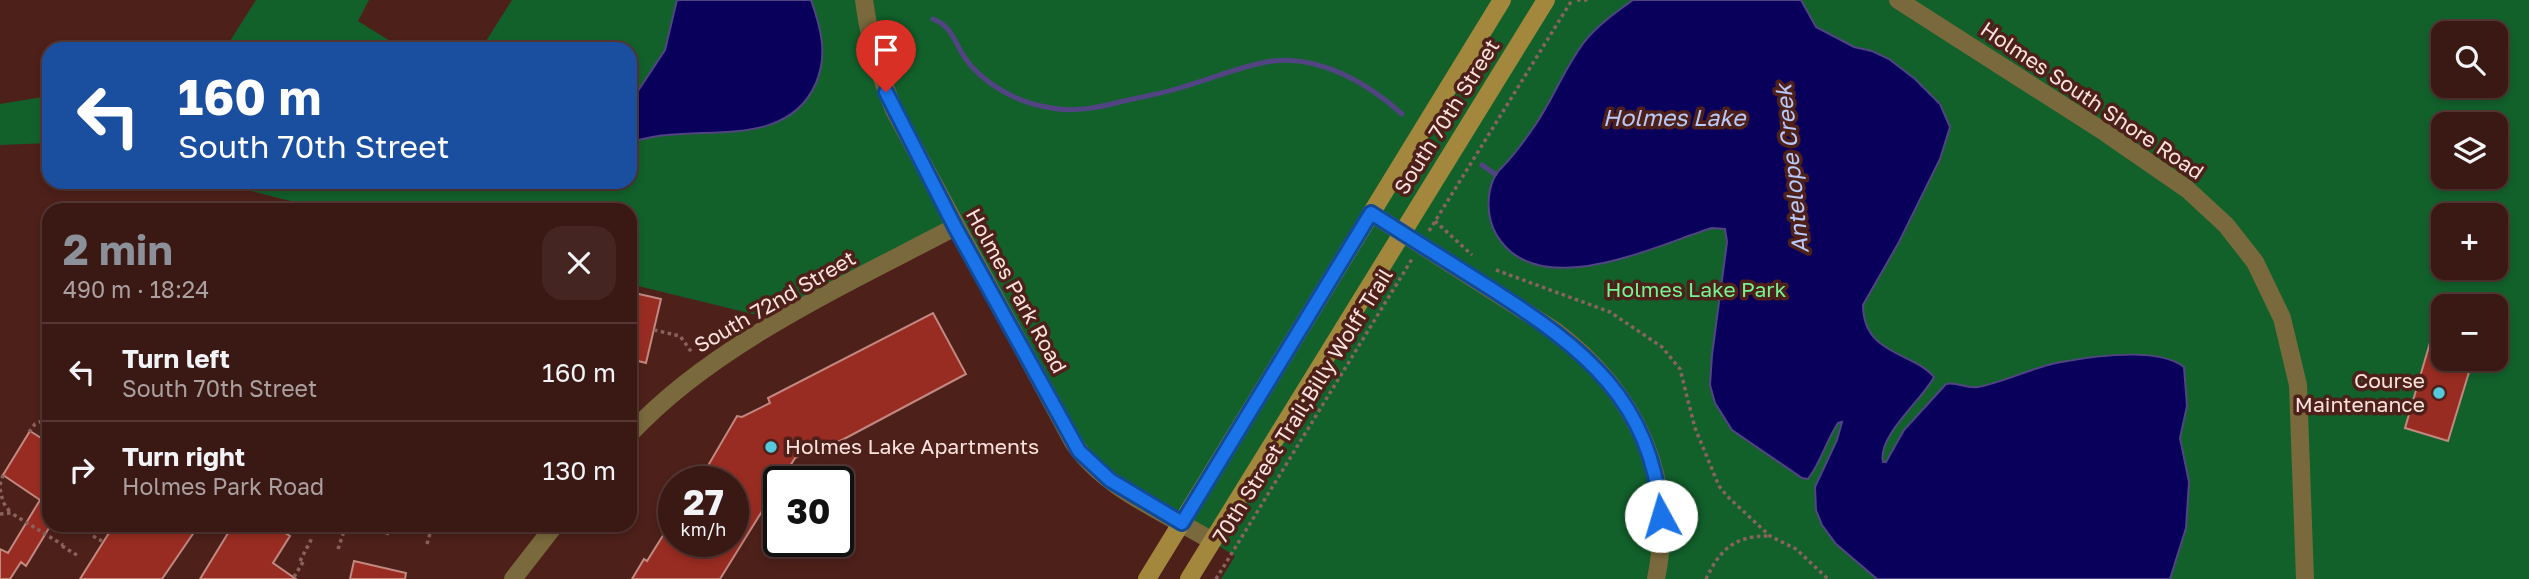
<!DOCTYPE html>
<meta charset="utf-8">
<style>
body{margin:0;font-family:"Golos Text",sans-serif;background:#452522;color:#f1f3f6;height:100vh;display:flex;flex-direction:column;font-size:26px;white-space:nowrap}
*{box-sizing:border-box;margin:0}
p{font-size:23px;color:#aba0a0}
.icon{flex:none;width:38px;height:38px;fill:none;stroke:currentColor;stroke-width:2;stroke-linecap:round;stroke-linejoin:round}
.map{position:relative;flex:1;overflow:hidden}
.details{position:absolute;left:42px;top:203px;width:595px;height:329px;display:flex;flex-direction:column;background:#3a1814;border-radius:21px;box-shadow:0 4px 10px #0003,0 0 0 2px #543734}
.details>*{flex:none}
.guide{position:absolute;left:42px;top:42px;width:595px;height:147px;border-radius:21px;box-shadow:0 4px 10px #0003,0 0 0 2px #543734;background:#1a4fa0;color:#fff;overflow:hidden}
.buttons{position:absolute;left:2431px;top:21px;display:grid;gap:14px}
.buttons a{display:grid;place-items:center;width:77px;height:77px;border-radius:14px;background:#3a1814;box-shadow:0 4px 10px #0003,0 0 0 2px #543734;font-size:35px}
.speed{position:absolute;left:658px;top:466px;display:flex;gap:14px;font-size:35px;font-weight:700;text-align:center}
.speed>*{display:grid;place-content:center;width:91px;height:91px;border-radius:50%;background:#3a1814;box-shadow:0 4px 10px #0003,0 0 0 2px #543734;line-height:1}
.speed small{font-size:18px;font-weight:400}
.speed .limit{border:4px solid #111;border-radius:10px;background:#fff;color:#111}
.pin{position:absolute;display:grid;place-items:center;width:60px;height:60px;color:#fff;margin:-72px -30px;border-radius:50% 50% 50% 0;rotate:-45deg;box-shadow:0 0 7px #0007}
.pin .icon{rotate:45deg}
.me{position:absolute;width:77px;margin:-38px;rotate:354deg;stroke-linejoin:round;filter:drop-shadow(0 0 5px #0008)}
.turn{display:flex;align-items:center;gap:24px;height:147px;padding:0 21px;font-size:32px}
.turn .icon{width:91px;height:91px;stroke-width:2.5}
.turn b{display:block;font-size:49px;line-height:60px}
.round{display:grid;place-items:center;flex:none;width:74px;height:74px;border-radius:21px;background:#452522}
.headline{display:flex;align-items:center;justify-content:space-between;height:119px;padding:0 21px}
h1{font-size:42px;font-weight:700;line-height:52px;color:#8c9099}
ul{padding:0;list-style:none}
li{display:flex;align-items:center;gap:21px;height:98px;padding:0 21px;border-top:2px solid #543734}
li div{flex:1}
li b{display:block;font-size:26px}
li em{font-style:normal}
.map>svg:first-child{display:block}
.green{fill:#12612b;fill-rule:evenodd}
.water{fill:#09005c;stroke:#524483;stroke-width:2}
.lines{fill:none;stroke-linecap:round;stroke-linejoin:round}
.stream{stroke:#524483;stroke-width:5}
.building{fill:#992c22;stroke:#c18980;stroke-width:2}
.path{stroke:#89635d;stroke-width:3.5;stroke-dasharray:3.5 3.5;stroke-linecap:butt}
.street{stroke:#7a693c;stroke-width:18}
.secondary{stroke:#a3873d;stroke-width:18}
.route-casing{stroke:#114b97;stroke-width:18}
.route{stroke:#1a73e8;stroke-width:12}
.poi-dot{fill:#54cadc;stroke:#4e201a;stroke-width:2.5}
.labels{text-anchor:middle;stroke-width:7;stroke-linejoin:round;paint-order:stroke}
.street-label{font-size:21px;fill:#fbe2de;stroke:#4e201a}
.park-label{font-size:21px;fill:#74f492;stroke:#4e201a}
.poi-label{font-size:21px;fill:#fbe2de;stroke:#4e201a;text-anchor:end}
.water-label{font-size:23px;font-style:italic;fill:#b8c9fa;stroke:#4e201a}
</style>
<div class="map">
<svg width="2529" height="579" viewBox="0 0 2529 579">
<rect width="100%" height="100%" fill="#4e201a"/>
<path class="green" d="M 256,0 L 369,0 L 358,21 L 403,49 L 225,49 Z
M 512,0 L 2529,0 L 2529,579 L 1221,579 L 1235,556 L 1101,473 L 955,227 L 781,321 L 630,284 L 630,210 L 326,210 L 215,182 L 630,182 L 630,49 L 481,49 ZM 2443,33 L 2496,33 L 2496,86 L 2443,86 ZM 2443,124 L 2496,124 L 2496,177 L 2443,177 ZM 2443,215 L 2496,215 L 2496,268 L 2443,268 ZM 2443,306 L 2496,306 L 2496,359 L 2443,359 Z
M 49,96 L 49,143 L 0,145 L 0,104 Z"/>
<path class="water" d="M 677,0 L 811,0 C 821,28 828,55 816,83 C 790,143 719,129 667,135 C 655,136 642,139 630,142 L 630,103 L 665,50 Z
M 1633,0 L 1801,0 L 1816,27 L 1854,47 L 1872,51 L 1889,59 L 1915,79 L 1940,104 L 1950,127 L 1940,159 L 1899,242 L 1863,305 C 1863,355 1913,352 1934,377 C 1923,399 1877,436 1883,462 L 1886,462 L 1904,430 L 1946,384 C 1956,381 1966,389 1978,387 C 2004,382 2029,369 2056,363 C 2088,357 2157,346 2184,367 L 2187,406 L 2180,438 L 2189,482 L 2186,528 L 2170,579 L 1877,579 L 1836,544 L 1822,525 L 1816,510 L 1815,487 L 1837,440 L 1842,422 L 1838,423 C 1826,441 1821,462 1808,479 L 1802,478 L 1732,430 L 1715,403 L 1710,385 L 1712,355 L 1727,242 L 1725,229 L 1712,228 C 1656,245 1537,305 1496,234 C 1487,218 1486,195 1494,178 C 1497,171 1503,167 1507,162 C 1518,150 1527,137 1536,124 C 1554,97 1565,67 1585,41 C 1598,25 1616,12 1633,0 Z"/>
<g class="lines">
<path class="stream" d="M 933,19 C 953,27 954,42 965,58 C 982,83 1017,102 1046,107 C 1073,113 1097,108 1124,101 C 1145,96 1166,93 1186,86 C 1214,78 1243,65 1273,61 C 1320,55 1369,84 1402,114
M 44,122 L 49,120
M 1482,165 L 1495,174"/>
</g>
<path class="building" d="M 630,292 L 661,299 L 646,363 L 630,359 Z
M 2439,312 L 2443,313 L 2443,359 L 2473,359 L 2448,441 L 2405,428 Z
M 933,313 L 966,374 L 844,439 L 822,449 L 821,445 L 795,458 L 720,579 L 632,579 L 644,559 L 647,561 L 674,518 L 674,541 L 733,541 L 733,481 L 699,481 L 737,416 L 742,417 L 770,403 L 768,398 Z
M 30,431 L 49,443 L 49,528 L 26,566 L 21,562 L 10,579 L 0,579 L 0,549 L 8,553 L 40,500 L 3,475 Z
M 114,525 L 199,525 L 162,579 L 80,579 Z
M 233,525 L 272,525 L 290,536 L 273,563 L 296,579 L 200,579 Z
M 354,561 L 406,573 L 405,579 L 350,579 Z"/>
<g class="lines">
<path class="path" d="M 1577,0 L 1589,0
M 1435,221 L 1472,255
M 1429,231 L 1572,0
M 1496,270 L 1610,312 L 1662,347 L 1680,369 L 1695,428 L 1719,486 L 1727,496 L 1770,536 L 1796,549 L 1828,579
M 654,330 L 680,336 L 693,354
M 29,432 L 35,424 L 49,418
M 0,485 L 3,475
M 0,489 L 3,502 L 10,512
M 0,514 L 11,513 L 63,545
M 387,535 L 390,525
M 93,536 L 102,541
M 427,544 L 432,526
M 62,546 L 80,557
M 338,549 L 346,525
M 300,561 L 312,538
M 294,577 L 303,562
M 1216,579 L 1412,259
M 1706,579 C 1720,549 1735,536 1768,536"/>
<path class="street" d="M 864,0 C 869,39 879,74 894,110 L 1073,442 C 1104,489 1166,513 1212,541
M 1898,0 L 2106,133 L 2187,189 L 2226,225 L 2255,262 L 2282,318 L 2298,385 L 2305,579
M 1371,213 L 1554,330 C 1636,392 1677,477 1656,579
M 630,434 C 713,344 847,284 955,227
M 513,579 L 555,525"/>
<path class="secondary" d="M 1147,579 L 1502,0
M 1189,579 L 1546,0"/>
</g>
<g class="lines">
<g class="route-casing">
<path id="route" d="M 886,92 L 955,227 L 1079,451 L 1110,480 L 1182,523 L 1371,213 C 1412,239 1452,264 1493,290 C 1583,348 1652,400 1661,516"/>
</g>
<use href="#route" class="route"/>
</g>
<g class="poi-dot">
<circle cx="2439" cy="393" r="7"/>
<circle cx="771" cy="447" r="7"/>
</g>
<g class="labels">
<g class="street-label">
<text transform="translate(2092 101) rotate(34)" y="7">Holmes South Shore Road</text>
<text transform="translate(1447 117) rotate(-58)" y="7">South 70th Street</text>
<text transform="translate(1016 291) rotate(61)" y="7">Holmes Park Road</text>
<text transform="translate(775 302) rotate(-30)" y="7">South 72nd Street</text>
<text transform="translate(1303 406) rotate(-58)" y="7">70th Street Trail;Billy Wolff Trail</text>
</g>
<g class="park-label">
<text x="1696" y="297">Holmes Lake Park</text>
</g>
<g class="poi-label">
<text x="2425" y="388">Course<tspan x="2425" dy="24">Maintenance</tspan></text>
<text x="785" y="454" text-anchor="start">Holmes Lake Apartments</text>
</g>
<g class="water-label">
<text x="1674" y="126">Holmes Lake</text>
<text transform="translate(1792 169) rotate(-96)" y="8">Antelope Creek</text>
</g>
</g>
</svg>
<div class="buttons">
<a><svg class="icon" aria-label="search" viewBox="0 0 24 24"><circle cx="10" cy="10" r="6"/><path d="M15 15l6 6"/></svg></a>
<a><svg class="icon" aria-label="layers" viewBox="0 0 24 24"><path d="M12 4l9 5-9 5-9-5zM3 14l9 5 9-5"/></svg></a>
<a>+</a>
<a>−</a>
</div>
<div class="speed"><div>27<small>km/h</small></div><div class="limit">30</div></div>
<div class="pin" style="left:886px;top:92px;background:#d93025"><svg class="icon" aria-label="arrive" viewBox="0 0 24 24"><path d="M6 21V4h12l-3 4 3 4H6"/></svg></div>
<svg class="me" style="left:1661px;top:516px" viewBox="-20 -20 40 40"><circle r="19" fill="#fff"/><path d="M0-13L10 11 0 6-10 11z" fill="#1a73e8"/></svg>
<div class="guide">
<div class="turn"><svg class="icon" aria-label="left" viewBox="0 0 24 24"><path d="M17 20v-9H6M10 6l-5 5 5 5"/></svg><div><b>160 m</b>South 70th Street</div></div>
</div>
<section class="details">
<div class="headline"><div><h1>2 min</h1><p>490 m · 18:24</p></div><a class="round"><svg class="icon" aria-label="close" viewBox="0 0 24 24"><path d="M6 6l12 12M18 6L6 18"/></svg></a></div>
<ul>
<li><svg class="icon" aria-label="left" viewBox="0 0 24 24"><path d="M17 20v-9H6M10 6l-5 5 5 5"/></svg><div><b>Turn left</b><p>South 70th Street</p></div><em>160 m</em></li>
<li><svg class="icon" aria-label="right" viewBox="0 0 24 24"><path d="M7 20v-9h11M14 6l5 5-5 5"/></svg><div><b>Turn right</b><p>Holmes Park Road</p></div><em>130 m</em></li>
</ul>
</section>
</div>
